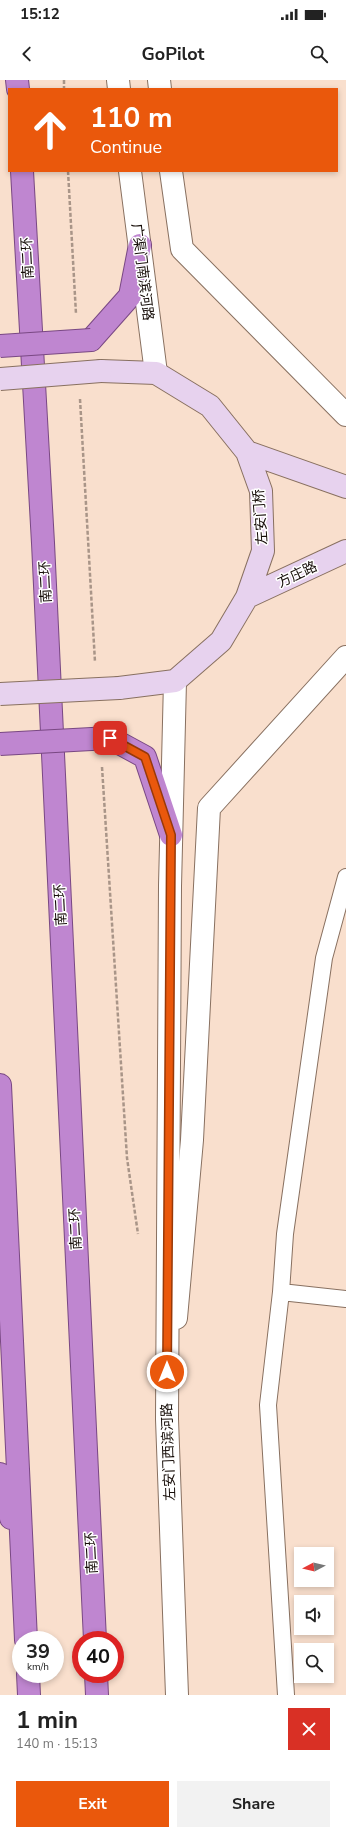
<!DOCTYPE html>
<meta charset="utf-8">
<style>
body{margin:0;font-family:"Nunito Sans","Noto Sans SC",sans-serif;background:#f2f2f2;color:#222;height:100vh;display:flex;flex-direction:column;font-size:15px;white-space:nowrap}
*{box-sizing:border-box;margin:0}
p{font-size:13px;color:#767676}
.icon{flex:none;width:22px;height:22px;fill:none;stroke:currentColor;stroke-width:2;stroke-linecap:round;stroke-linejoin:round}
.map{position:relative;height:1615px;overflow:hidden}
.drawer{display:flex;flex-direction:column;background:#fff;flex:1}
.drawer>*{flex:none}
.banner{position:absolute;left:8px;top:8px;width:330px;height:84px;border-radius:0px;box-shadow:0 2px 6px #0003;background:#ea580c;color:#fff;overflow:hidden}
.needle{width:26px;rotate:263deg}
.tools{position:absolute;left:294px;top:1467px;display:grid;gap:8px}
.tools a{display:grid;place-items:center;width:40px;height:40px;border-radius:0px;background:#fff;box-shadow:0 2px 6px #0003;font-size:20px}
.speed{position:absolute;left:12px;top:1551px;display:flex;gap:8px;font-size:20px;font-weight:700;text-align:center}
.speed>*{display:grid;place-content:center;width:52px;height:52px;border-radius:50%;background:#fff;box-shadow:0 2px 6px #0003;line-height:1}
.speed small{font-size:10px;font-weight:400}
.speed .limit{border:6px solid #d22;background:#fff;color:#111}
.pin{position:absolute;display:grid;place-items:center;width:34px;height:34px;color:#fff;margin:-17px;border-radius:8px;box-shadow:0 2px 6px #0006}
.me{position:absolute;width:44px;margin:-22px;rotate:0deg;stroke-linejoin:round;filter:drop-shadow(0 0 3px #0008)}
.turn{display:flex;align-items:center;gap:14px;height:84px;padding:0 16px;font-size:18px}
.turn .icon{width:52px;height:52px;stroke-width:2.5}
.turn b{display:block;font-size:28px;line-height:34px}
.round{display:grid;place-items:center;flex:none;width:42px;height:42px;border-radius:0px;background:#f2f2f2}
.summary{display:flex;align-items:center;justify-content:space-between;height:68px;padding:0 16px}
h1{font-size:24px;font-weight:700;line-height:30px}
.button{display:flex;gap:8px;margin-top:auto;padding:8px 16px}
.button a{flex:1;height:46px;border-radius:0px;background:#ea580c;color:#fff;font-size:16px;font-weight:700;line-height:46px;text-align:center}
.button a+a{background:#f2f2f2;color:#222}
.status{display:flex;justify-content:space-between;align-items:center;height:28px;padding:0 20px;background:#fff;direction:ltr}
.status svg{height:11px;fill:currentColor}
header{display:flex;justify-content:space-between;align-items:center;height:52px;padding:0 16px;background:#fff;font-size:18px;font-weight:700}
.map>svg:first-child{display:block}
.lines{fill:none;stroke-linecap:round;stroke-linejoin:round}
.service-casing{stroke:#887060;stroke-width:18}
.minor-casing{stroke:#887060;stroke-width:24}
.tertiary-casing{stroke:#887060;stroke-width:24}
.secondary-casing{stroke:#887060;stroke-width:24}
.trunk-casing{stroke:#794883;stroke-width:24}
.path{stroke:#a99588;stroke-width:2.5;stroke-dasharray:4 2;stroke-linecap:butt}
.service{stroke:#fff;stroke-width:16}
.minor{stroke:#fff;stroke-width:22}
.tertiary{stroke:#fff;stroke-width:22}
.secondary{stroke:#e7d2ee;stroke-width:22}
.trunk{stroke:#bf86d0;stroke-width:22}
.secondary-bridge-casing{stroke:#887060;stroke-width:24;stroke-linecap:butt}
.trunk-bridge-casing{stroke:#794883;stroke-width:24;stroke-linecap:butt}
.secondary-bridge{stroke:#e7d2ee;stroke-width:22}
.trunk-bridge{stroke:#bf86d0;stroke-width:22}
.route-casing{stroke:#983908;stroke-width:10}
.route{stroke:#ea580c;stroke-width:7}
.labels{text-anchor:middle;stroke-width:3;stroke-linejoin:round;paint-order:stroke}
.street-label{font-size:14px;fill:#160d08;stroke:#fff}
</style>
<div class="status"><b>15:12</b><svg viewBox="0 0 49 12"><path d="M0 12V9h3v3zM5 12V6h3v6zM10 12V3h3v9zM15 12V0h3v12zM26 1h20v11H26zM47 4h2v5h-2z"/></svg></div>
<header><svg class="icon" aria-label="back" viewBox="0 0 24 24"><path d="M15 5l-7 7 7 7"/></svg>GoPilot<svg class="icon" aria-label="search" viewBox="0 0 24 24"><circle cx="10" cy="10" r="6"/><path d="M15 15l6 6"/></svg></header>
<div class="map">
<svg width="346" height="1615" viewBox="0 0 346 1615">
<rect width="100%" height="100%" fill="#f9dfcd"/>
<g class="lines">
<g class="service-casing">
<path id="service" d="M 346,797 L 324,878 L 285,1154 L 281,1212 L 346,1219
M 281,1212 L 268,1325 L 286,1615"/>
</g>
<g class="minor-casing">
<path id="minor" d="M 159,0 L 160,9
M 171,91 L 182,169 L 346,335
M 176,1238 L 192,1060 L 209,728 L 346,577"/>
</g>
<g class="tertiary-casing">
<path id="tertiary" d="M 118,0 L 119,9
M 130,91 L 156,293
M 175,601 L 170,806 L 167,1339 L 177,1615"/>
</g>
<g class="secondary-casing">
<path id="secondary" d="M 101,291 L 156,293 L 210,326 L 247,372 L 261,411 L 263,471 L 247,517 L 221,561 L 175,601 L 119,608
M 247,372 L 346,407
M 247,517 L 346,471"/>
</g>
<g class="trunk-casing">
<path id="trunk" d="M 17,0 L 18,9
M 22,91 L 43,463 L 95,1560
M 91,260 L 130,216 L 140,165
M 110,658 L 145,677 L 171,755
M 0,1005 L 26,1560
M 0,1394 L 11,1438
M 28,1594 L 29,1615
M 96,1594 L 97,1615"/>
</g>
<path class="path" d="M 64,0 L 64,9
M 68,91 L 76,234
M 80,319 L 95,582
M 102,687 L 127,1078 L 138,1154"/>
<use href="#service" class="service"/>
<use href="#minor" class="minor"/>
<use href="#tertiary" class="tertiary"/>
<use href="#secondary" class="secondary"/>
<use href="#trunk" class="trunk"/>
<g class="secondary-bridge-casing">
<path id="secondary-bridge" d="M 0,299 L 101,291
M 0,614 L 119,608"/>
</g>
<g class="trunk-bridge-casing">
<path id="trunk-bridge" d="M 0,266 L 91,260
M 0,664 L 110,658"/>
</g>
<use href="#secondary-bridge" class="secondary-bridge"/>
<use href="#trunk-bridge" class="trunk-bridge"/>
</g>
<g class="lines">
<g class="route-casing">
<path id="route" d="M 110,658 L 145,677 L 171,755 L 167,1292"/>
</g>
<use href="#route" class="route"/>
</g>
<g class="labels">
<g class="street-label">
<text transform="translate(27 178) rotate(-93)" y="5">南二环</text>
<text transform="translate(143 192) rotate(83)" y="5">广渠门南滨河路</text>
<text transform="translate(260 437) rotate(-94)" y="5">左安门桥</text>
<text transform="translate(297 494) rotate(-25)" y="5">方庄路</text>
<text transform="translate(45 502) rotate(-93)" y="5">南二环</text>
<text transform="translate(60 825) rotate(-93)" y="5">南二环</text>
<text transform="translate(75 1149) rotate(-93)" y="5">南二环</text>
<text transform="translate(168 1372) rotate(-92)" y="5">左安门西滨河路</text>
<text transform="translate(91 1473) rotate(-93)" y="5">南二环</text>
</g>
</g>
</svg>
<div class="tools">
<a><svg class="needle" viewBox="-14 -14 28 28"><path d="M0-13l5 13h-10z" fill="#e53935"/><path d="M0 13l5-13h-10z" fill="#767676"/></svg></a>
<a><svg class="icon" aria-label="sound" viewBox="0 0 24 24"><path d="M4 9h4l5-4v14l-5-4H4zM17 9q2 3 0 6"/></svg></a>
<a><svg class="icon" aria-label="search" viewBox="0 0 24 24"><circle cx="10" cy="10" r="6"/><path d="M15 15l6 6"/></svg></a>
</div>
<div class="speed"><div>39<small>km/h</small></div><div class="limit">40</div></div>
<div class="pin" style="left:110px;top:658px;background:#d93025"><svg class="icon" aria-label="arrive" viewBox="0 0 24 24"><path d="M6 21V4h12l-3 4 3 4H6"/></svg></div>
<svg class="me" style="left:167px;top:1292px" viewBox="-20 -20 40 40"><circle r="17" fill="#ea580c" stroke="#fff" stroke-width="3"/><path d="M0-11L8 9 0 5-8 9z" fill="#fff"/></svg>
<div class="banner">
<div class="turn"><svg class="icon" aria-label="ahead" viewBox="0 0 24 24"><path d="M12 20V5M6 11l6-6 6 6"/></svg><div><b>110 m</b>Continue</div></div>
</div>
</div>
<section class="drawer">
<div class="summary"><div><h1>1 min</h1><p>140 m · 15:13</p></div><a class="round" style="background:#d93025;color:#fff"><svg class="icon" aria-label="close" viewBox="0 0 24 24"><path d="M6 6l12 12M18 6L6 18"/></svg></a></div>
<div class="button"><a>Exit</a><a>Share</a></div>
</section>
